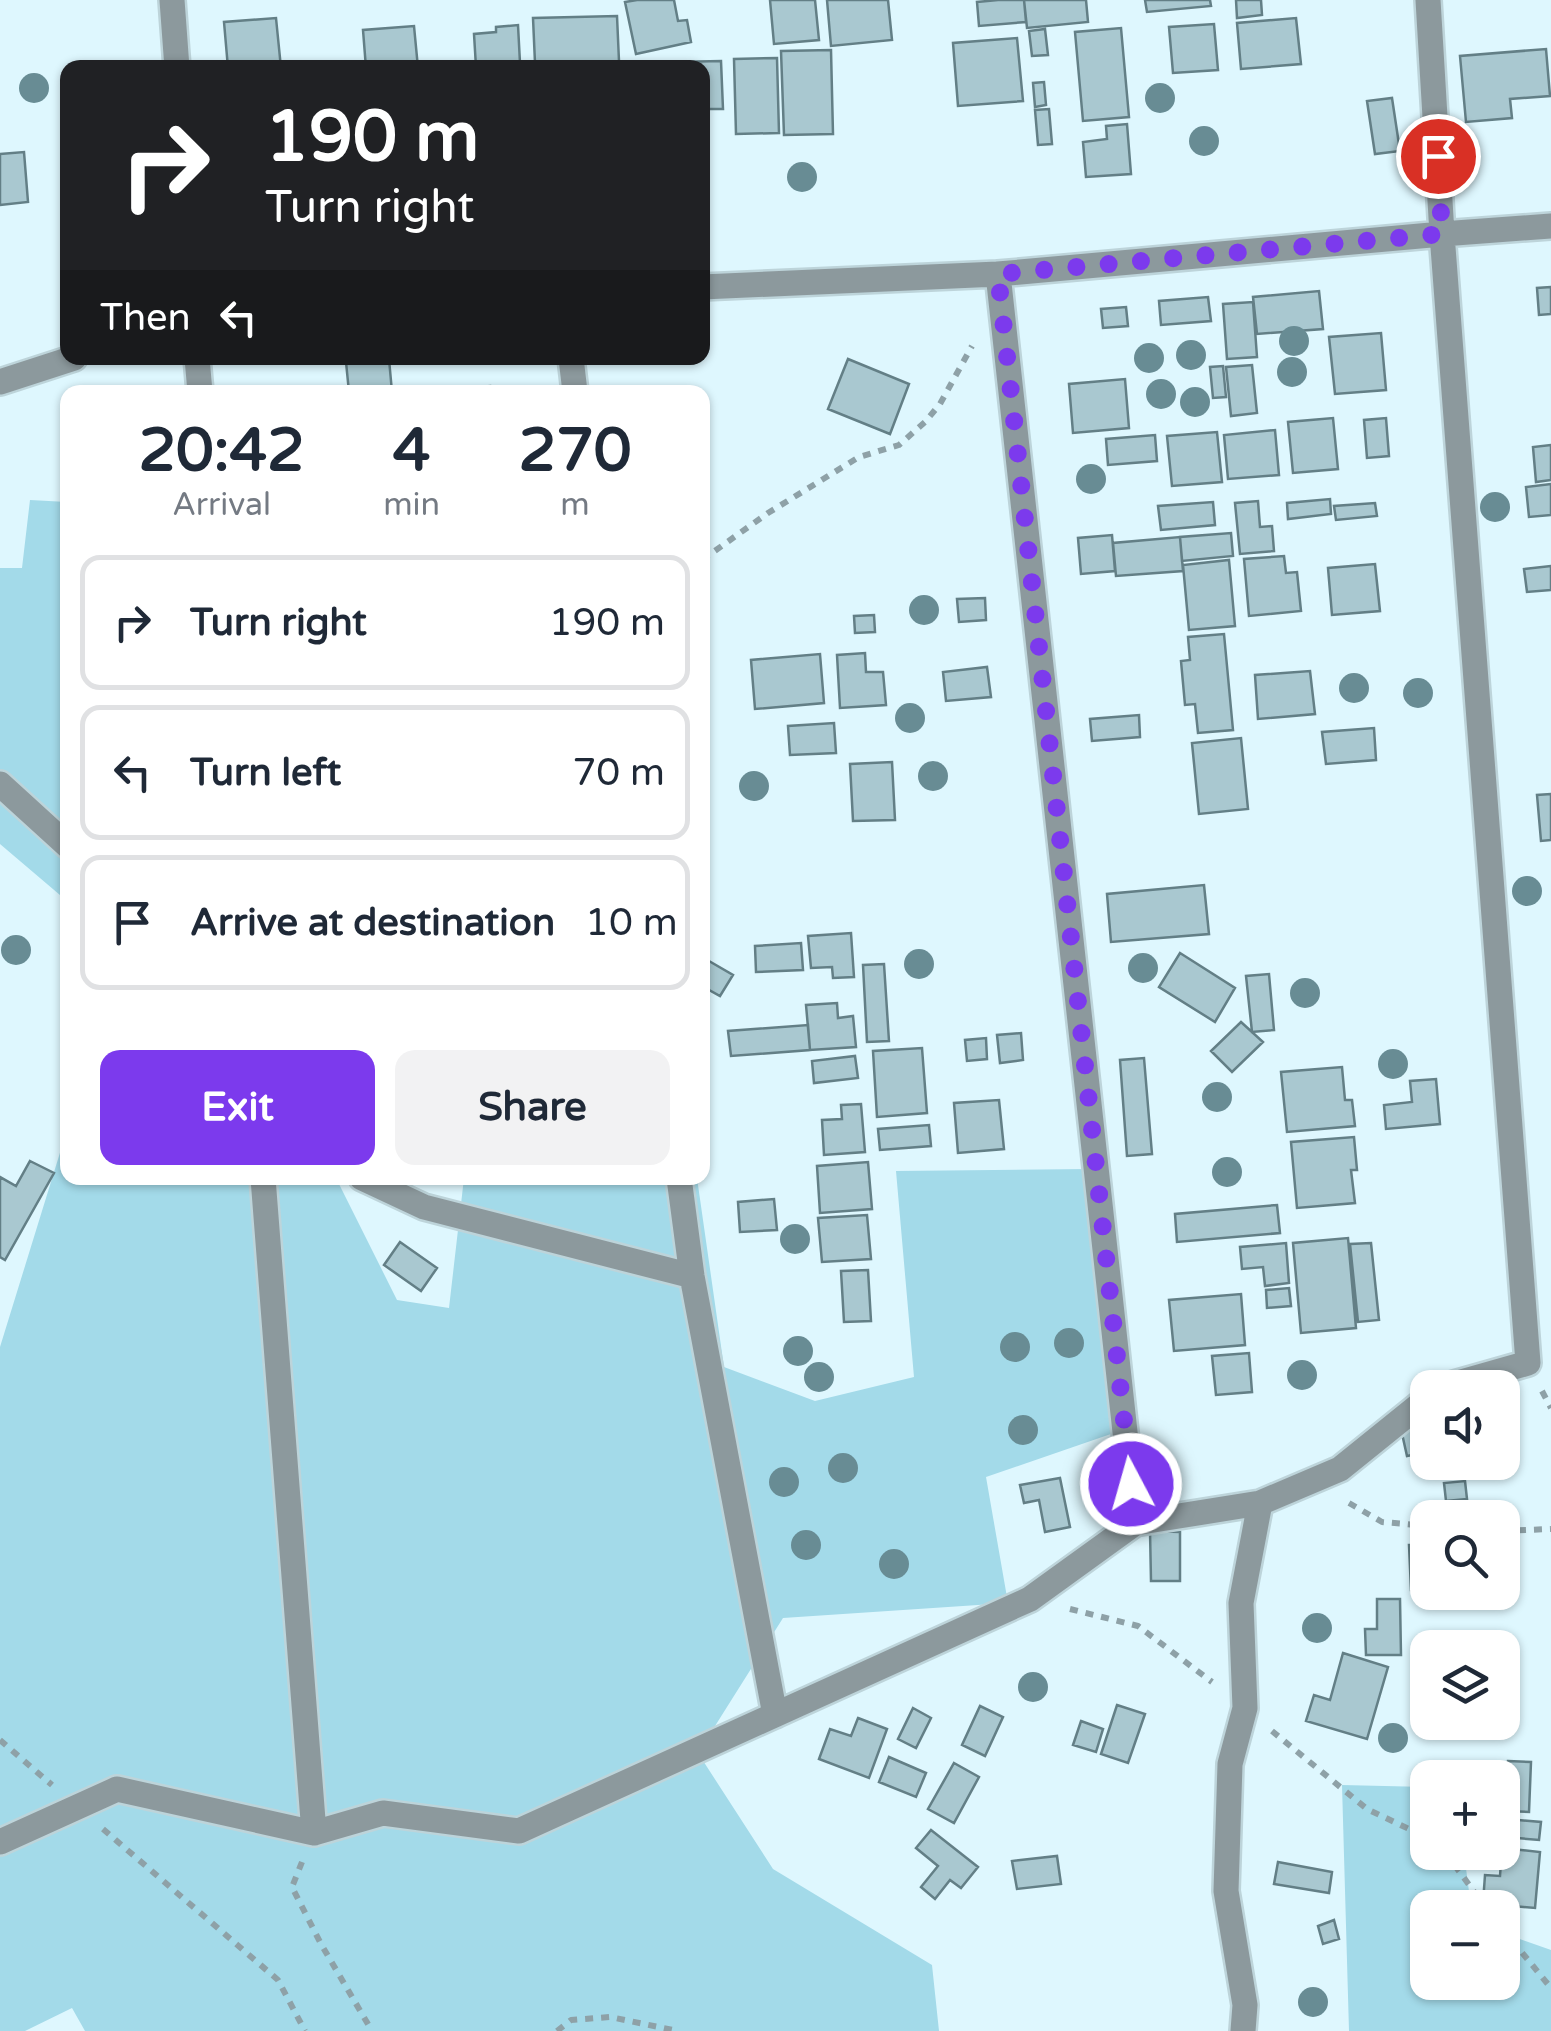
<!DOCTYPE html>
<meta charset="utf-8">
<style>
body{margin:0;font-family:"Varela Round",sans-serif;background:#f2f2f3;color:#1f2937;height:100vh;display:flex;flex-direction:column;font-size:38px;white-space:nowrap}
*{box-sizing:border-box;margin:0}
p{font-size:32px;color:#747a83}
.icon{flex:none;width:55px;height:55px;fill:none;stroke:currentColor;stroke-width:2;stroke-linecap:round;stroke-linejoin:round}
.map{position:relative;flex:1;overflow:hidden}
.sheet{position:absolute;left:60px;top:385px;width:650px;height:800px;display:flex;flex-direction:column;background:#fff;border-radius:20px;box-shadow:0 2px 8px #0004}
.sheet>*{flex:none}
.banner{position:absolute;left:60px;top:60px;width:650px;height:305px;border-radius:20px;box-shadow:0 2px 8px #0004;background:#202124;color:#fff;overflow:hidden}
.buttons{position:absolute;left:1410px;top:1370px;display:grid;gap:20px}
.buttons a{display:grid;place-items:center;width:110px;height:110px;border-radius:20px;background:#fff;box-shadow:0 2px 8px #0004;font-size:50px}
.pin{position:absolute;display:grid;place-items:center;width:85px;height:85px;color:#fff;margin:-42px;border:5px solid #fff;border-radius:50%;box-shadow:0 2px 10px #0007}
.me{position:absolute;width:110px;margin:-55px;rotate:354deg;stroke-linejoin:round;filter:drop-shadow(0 0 8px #0008)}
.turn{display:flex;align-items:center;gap:35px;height:210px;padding:0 40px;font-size:45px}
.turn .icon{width:130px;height:130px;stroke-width:2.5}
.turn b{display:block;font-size:70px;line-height:85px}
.then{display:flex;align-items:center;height:95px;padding:0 40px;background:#0003;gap:20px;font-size:38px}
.eta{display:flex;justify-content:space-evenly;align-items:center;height:170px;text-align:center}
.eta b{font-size:60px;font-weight:700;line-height:70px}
.cta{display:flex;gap:20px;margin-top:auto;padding:20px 40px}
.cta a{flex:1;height:115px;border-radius:20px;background:#7c3aed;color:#fff;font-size:40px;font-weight:700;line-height:115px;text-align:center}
.cta a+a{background:#f2f2f3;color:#1f2937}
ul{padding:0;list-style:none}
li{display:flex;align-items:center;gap:30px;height:135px;margin:0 20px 15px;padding:0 20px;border:5px solid #e0e1e3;border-radius:20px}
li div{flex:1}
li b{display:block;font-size:38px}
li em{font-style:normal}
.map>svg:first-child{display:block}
.green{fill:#a3dae9}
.building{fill:#a9c8d0;stroke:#637f86;stroke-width:2.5}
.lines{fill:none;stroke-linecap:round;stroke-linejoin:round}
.minor-casing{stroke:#bdd4da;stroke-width:30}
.path{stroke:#8ea1a7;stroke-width:6;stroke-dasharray:8 8;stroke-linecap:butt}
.minor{stroke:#8c999d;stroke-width:25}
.tree{fill:#688c94}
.route{stroke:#7c3aed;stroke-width:18;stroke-dasharray:0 32.4}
</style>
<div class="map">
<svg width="1551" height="2031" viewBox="0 0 1551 2031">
<rect width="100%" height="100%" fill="#def7fe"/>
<path class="green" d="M 30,500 L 67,502 L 67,901 L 0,844 L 0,568 L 22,568 Z
M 67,1130 L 68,1178 L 336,1178 L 397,1300 L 449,1308 L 464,1178 L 697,1178 L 724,1367 L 815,1401 L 914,1377 L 896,1171 L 1090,1169 L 1137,1425 L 986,1477 L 1008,1603 L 783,1618 L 698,1753 L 773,1869 L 932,1965 L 939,2031 L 85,2031 L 72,2008 L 25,2031 L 0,2031 L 0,1347 Z
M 1342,1785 L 1427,1787 L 1428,1852 L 1464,1853 L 1471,1907 L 1428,1908 L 1428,1982 L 1502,1982 L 1503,1933 L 1551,1950 L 1551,2031 L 1349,2031 Z"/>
<path class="building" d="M 637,0 L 674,0 L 678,21 L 687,20 L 691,42 L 636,54 L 625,2 Z
M 770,0 L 815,0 L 819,40 L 774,44 Z
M 827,0 L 888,0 L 892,40 L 831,46 Z
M 998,0 L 1024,0 L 1026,22 L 979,26 L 977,2 Z
M 1024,0 L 1086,0 L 1088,22 L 1027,28 Z
M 1145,0 L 1210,0 L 1211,6 L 1147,12 Z
M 1236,0 L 1261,0 L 1262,15 L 1237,18 Z
M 617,16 L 619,61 L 535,63 L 533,18 Z
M 276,18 L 281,68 L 228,68 L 224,22 Z
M 1296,18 L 1301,64 L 1241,69 L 1237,23 Z
M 1214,24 L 1218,70 L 1173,73 L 1169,27 Z
M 518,25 L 520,63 L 476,67 L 474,34 L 496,32 L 496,27 Z
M 414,26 L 418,68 L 366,68 L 363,30 Z
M 1121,28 L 1129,117 L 1083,121 L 1075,32 Z
M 1045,29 L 1048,55 L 1032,56 L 1029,31 Z
M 1017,38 L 1023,101 L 958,106 L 953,43 Z
M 1546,49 L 1550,96 L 1510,99 L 1512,118 L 1466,122 L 1460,56 Z
M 831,50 L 833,134 L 784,135 L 781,51 Z
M 777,58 L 779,133 L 736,134 L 734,59 Z
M 721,61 L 723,109 L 702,109 L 702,68 L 674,68 L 674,62 Z
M 1044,82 L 1046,105 L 1035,107 L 1033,83 Z
M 1392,98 L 1400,151 L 1375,154 L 1367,101 Z
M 1049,109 L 1052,144 L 1038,145 L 1035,110 Z
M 1127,124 L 1131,174 L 1086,177 L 1083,142 L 1107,139 L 1106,126 Z
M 24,152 L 28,202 L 0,205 L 0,154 Z
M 1551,287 L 1551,314 L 1539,315 L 1537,288 Z
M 1319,291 L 1323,329 L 1257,334 L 1253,297 Z
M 1208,297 L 1211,321 L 1161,325 L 1159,301 Z
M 1253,302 L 1257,357 L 1227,359 L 1223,304 Z
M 1126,307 L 1128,326 L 1103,328 L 1101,309 Z
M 1381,333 L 1386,390 L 1335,394 L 1329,337 Z
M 389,359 L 392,392 L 349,392 L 346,362 Z
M 848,359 L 909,384 L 890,434 L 828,409 Z
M 1252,365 L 1257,413 L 1231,416 L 1226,367 Z
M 1223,366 L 1226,397 L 1213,398 L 1210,367 Z
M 1125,379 L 1129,428 L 1073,433 L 1069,384 Z
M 490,386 L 490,392 L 411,392 Z
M 1333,418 L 1338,469 L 1293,473 L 1288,422 Z
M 1386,418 L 1389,456 L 1367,458 L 1364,420 Z
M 1275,430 L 1279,475 L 1228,479 L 1224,435 Z
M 1217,432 L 1222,482 L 1172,486 L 1167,436 Z
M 1155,435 L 1157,461 L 1108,465 L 1106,439 Z
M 1551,445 L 1551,480 L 1536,482 L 1533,447 Z
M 1551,484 L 1551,515 L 1529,517 L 1526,487 Z
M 1330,499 L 1331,514 L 1288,519 L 1287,503 Z
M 1258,501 L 1260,527 L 1272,526 L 1274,551 L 1240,554 L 1235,503 Z
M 1213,502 L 1215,525 L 1161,530 L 1158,506 Z
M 1375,503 L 1377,516 L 1336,520 L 1334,506 Z
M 1231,533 L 1233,556 L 1182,561 L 1180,537 Z
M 1112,535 L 1115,571 L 1081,574 L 1078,538 Z
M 1180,537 L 1183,571 L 1116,576 L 1113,543 Z
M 1284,556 L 1286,573 L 1297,572 L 1301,611 L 1249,616 L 1244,559 Z
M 1229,560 L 1235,626 L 1189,630 L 1183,565 Z
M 1375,564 L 1380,611 L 1332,615 L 1328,568 Z
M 1551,566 L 1551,590 L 1527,592 L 1524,569 Z
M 985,598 L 986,620 L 959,622 L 957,599 Z
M 874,615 L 875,632 L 855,633 L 854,616 Z
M 1224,634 L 1233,730 L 1198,733 L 1195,704 L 1185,705 L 1181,661 L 1190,660 L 1188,637 Z
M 865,653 L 866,672 L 883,672 L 886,705 L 840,708 L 837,655 Z
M 820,654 L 824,703 L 755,709 L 751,660 Z
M 987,667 L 991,697 L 946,701 L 943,672 Z
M 1310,671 L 1315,714 L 1258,719 L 1255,675 Z
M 1139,715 L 1140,737 L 1092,741 L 1090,719 Z
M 834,723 L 836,753 L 790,755 L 788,726 Z
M 1374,728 L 1376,760 L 1326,764 L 1322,732 Z
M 1241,738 L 1248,809 L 1199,814 L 1192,743 Z
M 892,762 L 895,820 L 853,821 L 850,764 Z
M 1551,794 L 1551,840 L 1541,841 L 1537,795 Z
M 1204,885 L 1209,934 L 1111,942 L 1107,894 Z
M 851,933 L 854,977 L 833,978 L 832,967 L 811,968 L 808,936 Z
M 801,943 L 803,970 L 756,972 L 755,946 Z
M 1180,953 L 1235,988 L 1215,1022 L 1159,987 Z
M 709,961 L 733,975 L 720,996 L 702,986 L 702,973 Z
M 884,964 L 889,1041 L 867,1042 L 863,965 Z
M 1269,974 L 1274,1030 L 1252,1032 L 1246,976 Z
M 837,1003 L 838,1018 L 853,1016 L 856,1047 L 810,1050 L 806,1005 Z
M 1241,1022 L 1263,1042 L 1232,1072 L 1211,1051 Z
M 808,1025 L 810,1050 L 731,1056 L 728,1031 Z
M 1021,1033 L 1023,1060 L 1000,1063 L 997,1035 Z
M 986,1038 L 987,1059 L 967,1061 L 965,1040 Z
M 922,1048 L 927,1113 L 877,1117 L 873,1051 Z
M 855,1056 L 858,1078 L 814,1083 L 812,1061 Z
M 1144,1058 L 1152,1154 L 1127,1156 L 1120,1060 Z
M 1342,1067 L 1345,1100 L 1352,1100 L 1355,1126 L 1287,1132 L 1281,1072 Z
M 1436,1079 L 1440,1124 L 1386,1129 L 1384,1105 L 1412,1102 L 1410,1081 Z
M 999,1100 L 1004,1149 L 958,1153 L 954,1103 Z
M 861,1104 L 865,1152 L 824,1155 L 822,1120 L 842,1119 L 841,1105 Z
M 929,1125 L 931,1146 L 880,1150 L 878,1129 Z
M 1354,1137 L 1357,1170 L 1351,1170 L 1355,1203 L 1297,1208 L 1291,1142 Z
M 30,1161 L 54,1173 L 5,1260 L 0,1257 L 0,1177 L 16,1186 Z
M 868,1162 L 872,1209 L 820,1213 L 817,1166 Z
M 774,1199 L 777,1230 L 740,1232 L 738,1202 Z
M 1277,1205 L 1280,1233 L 1177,1242 L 1175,1214 Z
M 867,1215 L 871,1259 L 822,1262 L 818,1218 Z
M 1348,1238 L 1356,1328 L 1301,1333 L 1293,1243 Z
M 400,1242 L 437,1268 L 421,1291 L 384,1265 Z
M 1286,1243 L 1289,1283 L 1265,1286 L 1263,1267 L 1242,1269 L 1240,1247 Z
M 1371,1243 L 1379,1320 L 1358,1322 L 1350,1244 Z
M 868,1270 L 871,1321 L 844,1322 L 841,1271 Z
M 1289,1288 L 1291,1306 L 1267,1308 L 1266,1290 Z
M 1241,1294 L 1245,1345 L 1174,1351 L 1169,1300 Z
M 1249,1353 L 1252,1392 L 1216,1395 L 1212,1356 Z
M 1428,1425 L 1428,1452 L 1407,1456 L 1401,1429 Z
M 1060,1478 L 1070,1527 L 1045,1532 L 1039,1500 L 1024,1503 L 1020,1485 Z
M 1465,1481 L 1467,1499 L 1446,1501 L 1444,1483 Z
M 1150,1531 L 1180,1532 L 1180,1581 L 1151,1581 Z
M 1409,1545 L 1428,1545 L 1428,1589 L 1411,1590 Z
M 1377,1599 L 1400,1599 L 1401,1655 L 1366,1655 L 1365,1629 L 1377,1629 Z
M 1343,1653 L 1388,1667 L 1367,1739 L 1306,1721 L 1314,1695 L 1330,1700 Z
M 1117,1705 L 1145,1714 L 1128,1763 L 1101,1754 Z
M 980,1706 L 1003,1717 L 985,1756 L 962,1745 Z
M 913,1708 L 931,1718 L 916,1748 L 898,1739 Z
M 858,1718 L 887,1729 L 869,1778 L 819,1759 L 830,1729 L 851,1736 Z
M 1081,1721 L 1103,1729 L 1096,1752 L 1073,1745 Z
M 889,1757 L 926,1773 L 916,1797 L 879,1782 Z
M 1508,1761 L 1531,1762 L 1529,1812 L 1506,1811 Z
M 954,1763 L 979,1777 L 954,1823 L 928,1809 Z
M 1508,1819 L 1541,1822 L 1539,1840 L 1506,1837 Z
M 931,1830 L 978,1867 L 961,1888 L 950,1880 L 935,1899 L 921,1887 L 938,1866 L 916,1848 Z
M 1502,1848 L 1540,1852 L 1535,1908 L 1483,1903 L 1485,1875 L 1500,1876 Z
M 1057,1856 L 1061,1884 L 1017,1889 L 1012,1861 Z
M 1278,1862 L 1332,1872 L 1329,1893 L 1274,1884 Z
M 1334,1920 L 1339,1939 L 1323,1944 L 1318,1926 Z"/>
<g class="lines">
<g class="minor-casing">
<path id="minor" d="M 172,0 L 177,68
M 1428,0 L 1442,234 L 1528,1363 L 1440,1388
M 998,274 L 1135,1523
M 702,287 L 998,274 L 1442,234 L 1551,226
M 197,358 L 200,392
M 571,358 L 575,392
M 0,382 L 74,358
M 0,784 L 68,846
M 263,1178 L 314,1833
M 362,1178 L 424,1207 L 692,1276
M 679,1178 L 692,1276 L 775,1715
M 0,1842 L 117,1789 L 314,1833 L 383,1813 L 519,1831 L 1030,1599 L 1135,1523 L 1260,1503 L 1340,1469 L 1428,1398
M 1243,2031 L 1245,2005 L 1226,1891 L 1230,1764 L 1245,1708 L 1241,1603 L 1260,1503"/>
</g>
<path class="path" d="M 702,560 L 768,513 L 859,457 L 899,445 L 925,422 L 940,404 L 972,346
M 1542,1391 L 1551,1408
M 1349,1503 L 1382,1522 L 1428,1526
M 1502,1531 L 1551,1529
M 1070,1609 L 1138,1626 L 1212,1682
M 1272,1731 L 1367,1809 L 1428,1838
M 0,1740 L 52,1785
M 103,1829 L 278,1980 L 305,2031
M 1445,1852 L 1486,1908
M 302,1862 L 292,1887 L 321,1944 L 372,2031
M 1502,1928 L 1551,1988
M 557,2031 L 571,2020 L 610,2017 L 678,2031"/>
<use href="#minor" class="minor"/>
</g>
<g class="tree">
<circle cx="34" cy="88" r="15"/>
<circle cx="1160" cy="98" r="15"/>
<circle cx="1204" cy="141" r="15"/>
<circle cx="802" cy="177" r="15"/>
<circle cx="1294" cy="341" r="15"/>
<circle cx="1191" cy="355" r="15"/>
<circle cx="1149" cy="358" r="15"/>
<circle cx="1292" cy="372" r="15"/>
<circle cx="1161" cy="394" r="15"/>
<circle cx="1195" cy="402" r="15"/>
<circle cx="1091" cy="479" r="15"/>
<circle cx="1495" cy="507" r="15"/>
<circle cx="924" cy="610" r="15"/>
<circle cx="1354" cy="688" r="15"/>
<circle cx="1418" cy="693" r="15"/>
<circle cx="910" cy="718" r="15"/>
<circle cx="933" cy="776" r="15"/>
<circle cx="754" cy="786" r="15"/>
<circle cx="1527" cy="891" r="15"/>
<circle cx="16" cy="950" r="15"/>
<circle cx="919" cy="964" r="15"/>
<circle cx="1143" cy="968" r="15"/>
<circle cx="1305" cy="993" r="15"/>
<circle cx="1393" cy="1064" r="15"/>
<circle cx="1217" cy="1097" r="15"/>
<circle cx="1227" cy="1172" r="15"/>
<circle cx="795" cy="1239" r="15"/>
<circle cx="1069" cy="1343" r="15"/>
<circle cx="1015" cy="1347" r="15"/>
<circle cx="798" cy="1351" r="15"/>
<circle cx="1302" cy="1375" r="15"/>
<circle cx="819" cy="1377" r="15"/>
<circle cx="1023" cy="1430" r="15"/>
<circle cx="843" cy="1468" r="15"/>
<circle cx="784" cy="1482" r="15"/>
<circle cx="806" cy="1545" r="15"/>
<circle cx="894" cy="1564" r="15"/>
<circle cx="1317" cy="1628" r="15"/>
<circle cx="1033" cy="1687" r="15"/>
<circle cx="1393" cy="1738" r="15"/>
<circle cx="1313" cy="2002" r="15"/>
</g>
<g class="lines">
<path class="route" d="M 1131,1484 L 998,274 L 1442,234 L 1438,156"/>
</g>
</svg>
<div class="buttons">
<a><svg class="icon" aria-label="sound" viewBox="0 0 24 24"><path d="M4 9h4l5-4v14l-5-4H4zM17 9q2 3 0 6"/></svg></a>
<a><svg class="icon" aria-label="search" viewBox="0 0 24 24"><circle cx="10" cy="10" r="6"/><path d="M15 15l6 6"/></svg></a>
<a><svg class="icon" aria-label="layers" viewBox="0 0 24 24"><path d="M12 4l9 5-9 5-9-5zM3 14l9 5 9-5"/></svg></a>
<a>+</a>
<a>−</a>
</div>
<div class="pin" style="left:1438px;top:156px;background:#d93025"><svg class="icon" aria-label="arrive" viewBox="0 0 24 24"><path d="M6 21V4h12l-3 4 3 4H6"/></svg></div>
<svg class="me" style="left:1131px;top:1484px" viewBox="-20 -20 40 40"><circle r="17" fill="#7c3aed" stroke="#fff" stroke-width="3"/><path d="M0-11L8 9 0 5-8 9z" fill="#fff"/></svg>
<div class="banner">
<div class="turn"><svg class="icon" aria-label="right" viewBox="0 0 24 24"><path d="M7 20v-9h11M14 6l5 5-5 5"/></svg><div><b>190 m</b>Turn right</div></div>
<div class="then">Then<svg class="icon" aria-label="left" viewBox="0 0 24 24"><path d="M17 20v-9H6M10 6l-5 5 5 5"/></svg></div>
</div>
<section class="sheet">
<div class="eta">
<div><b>20:42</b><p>Arrival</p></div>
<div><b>4</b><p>min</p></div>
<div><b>270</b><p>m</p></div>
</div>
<ul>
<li><svg class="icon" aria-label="right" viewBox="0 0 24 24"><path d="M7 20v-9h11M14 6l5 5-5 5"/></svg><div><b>Turn right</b></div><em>190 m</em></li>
<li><svg class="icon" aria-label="left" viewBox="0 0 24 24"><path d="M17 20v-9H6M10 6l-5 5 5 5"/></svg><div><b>Turn left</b></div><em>70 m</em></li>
<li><svg class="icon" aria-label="arrive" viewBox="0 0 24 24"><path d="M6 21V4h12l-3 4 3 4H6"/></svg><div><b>Arrive at destination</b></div><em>10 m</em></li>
</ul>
<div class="cta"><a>Exit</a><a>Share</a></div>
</section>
</div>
